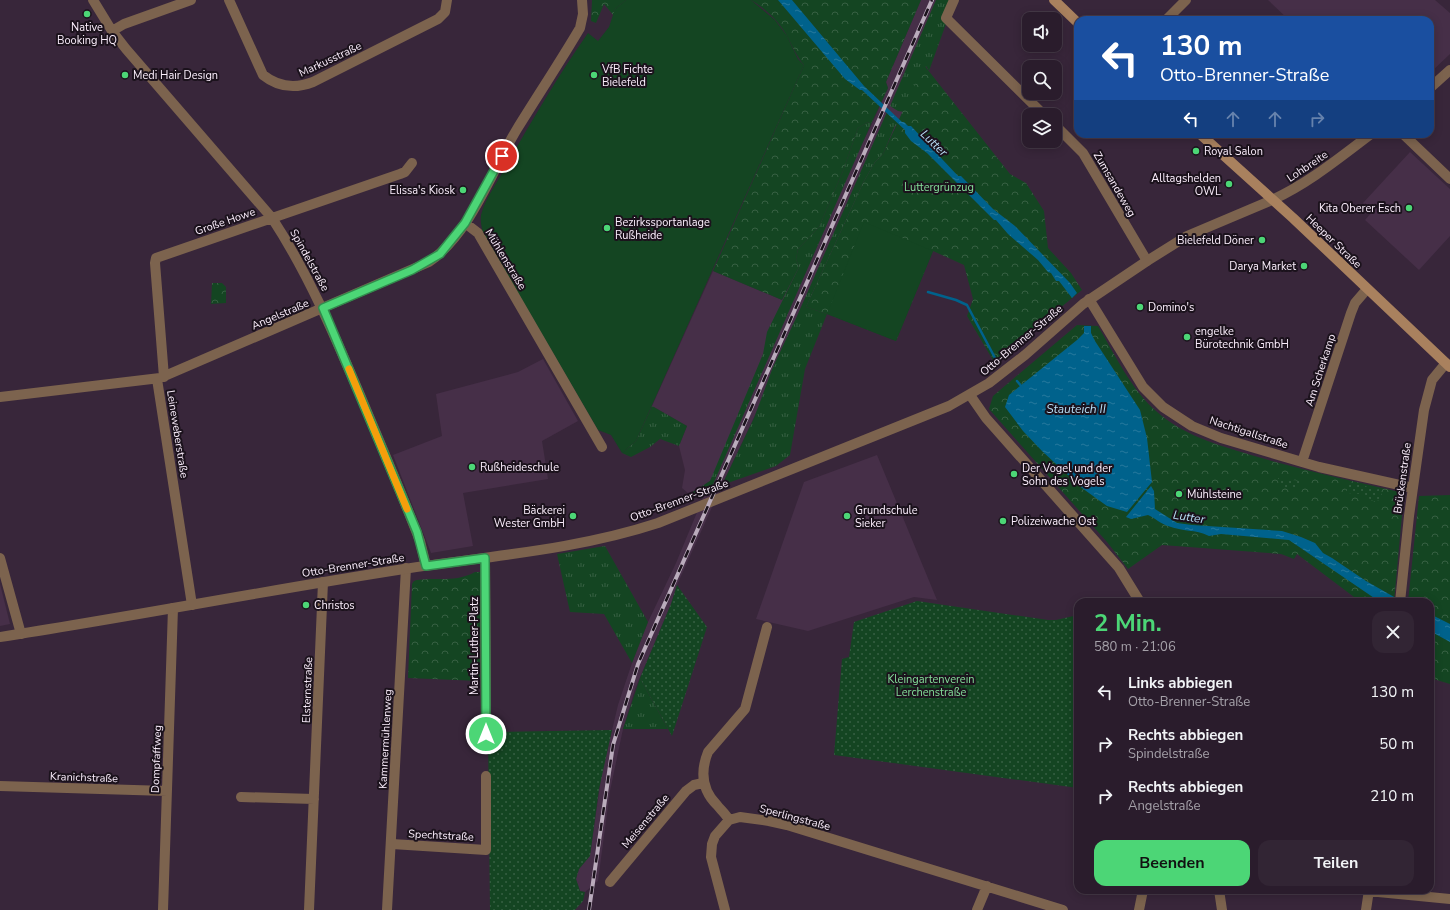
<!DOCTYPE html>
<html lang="de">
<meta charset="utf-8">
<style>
body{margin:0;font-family:"Nunito Sans",sans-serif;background:#322534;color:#f1f3f6;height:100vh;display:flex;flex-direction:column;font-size:15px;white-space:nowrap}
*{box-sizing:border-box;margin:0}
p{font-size:13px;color:#a5a1a9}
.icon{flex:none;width:22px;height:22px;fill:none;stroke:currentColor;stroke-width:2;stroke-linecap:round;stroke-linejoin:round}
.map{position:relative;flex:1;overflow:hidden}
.drawer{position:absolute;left:1074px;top:598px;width:360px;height:296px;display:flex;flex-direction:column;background:#2a1c2c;border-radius:12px;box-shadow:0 2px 10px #0003,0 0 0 1px #463a48}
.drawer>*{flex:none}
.guide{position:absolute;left:1074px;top:16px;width:360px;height:122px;border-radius:12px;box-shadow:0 2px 10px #0003,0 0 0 1px #463a48;background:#1a4fa0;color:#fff;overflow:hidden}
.tools{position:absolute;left:1022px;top:12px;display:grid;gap:8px}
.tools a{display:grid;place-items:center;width:40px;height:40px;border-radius:8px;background:#2a1c2c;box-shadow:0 2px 10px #0003,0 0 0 1px #463a48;font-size:20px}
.pin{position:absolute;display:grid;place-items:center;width:34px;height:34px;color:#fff;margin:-17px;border:2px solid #fff;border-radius:50%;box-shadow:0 1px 4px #0007}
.me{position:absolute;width:44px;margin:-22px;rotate:0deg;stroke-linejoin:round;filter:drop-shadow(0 0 3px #0008)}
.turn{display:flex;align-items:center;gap:14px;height:84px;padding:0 20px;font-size:18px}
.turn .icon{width:52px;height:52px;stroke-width:2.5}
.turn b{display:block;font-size:28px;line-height:34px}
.lanes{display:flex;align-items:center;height:38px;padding:0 20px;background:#0003;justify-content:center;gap:20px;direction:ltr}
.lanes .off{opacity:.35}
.round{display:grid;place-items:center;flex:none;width:42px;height:42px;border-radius:12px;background:#322534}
.headline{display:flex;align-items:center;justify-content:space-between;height:68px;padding:0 20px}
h1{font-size:24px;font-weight:700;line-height:30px;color:#4cd676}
.cta{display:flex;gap:8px;margin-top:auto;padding:8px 20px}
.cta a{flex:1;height:46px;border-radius:12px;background:#4cd676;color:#111;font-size:16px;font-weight:700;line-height:46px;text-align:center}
.cta a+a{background:#322534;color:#f1f3f6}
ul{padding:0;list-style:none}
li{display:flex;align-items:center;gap:12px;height:52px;padding:0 20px}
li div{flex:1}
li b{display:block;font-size:15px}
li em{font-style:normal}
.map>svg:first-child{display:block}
.built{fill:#462f48}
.grass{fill:url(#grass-tufts)}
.park{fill:url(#park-crowns)}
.garden{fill:url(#garden-dots)}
.pitch{fill:#144522}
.water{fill:url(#water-ripples)}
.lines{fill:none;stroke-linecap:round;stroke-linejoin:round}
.stream{stroke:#00628c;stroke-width:2.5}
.minor{stroke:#7c634e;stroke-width:10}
.tertiary{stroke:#7c634e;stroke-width:10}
.secondary{stroke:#a9815e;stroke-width:10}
.rail-casing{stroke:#baacbc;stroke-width:4}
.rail{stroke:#1b121c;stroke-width:2.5;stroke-dasharray:8;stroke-linecap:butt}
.route-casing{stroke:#318b4d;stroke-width:10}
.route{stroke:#4cd676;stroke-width:7}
.slow{stroke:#f59e0b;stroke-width:7}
.poi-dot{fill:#4cd676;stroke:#1b121c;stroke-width:1.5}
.labels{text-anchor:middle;stroke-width:4;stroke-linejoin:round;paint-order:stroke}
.poi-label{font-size:11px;fill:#fbeefc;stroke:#1b121c;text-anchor:start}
.street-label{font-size:11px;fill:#fbeefc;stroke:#1b121c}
.park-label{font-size:11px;fill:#84de99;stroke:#1b121c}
.water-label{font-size:12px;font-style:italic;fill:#b8dff7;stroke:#1b121c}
</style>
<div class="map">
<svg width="1450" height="910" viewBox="0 0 1450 910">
<defs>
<pattern id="grass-tufts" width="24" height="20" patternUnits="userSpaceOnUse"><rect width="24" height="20" fill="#144522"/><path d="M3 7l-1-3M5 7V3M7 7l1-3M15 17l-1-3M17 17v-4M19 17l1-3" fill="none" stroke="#376043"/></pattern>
<pattern id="park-crowns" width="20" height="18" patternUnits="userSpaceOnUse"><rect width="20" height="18" fill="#144522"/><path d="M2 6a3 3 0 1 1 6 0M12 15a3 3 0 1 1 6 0" fill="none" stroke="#376043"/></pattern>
<pattern id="garden-dots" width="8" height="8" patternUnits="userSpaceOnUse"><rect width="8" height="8" fill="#144522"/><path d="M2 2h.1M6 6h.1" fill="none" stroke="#376043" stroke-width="1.8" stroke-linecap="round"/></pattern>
<pattern id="water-ripples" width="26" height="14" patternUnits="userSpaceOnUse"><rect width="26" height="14" fill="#00628c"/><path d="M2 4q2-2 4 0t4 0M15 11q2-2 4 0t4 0" fill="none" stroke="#26799d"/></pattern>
</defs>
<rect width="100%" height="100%" fill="#38263a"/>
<path class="built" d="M 921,0 L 950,0 L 929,71 L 926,66 L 806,307 L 722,485 L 677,585 L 671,604 L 635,689 L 623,729 L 610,791 L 598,881 L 585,892 L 580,891 L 576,879 L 579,869 L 590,855 L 602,772 L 618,705 L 632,663 L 648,622 L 676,563 L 710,481 L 689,494 L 682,488 L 685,470 L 679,446 L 687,426 L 652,406 L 713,271 L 782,300 L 872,124 L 888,88 L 886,82 Z
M 1268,0 L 1435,0 L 1450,13 L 1450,54 L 1430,73 L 1430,20 L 1289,20 Z
M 1410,152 L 1450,189 L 1450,236 L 1419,270 L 1365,220 L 1372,212 L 1363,203 Z
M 543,359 L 578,421 L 542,441 L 548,479 L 463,493 L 473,546 L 431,553 L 393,455 L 442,436 L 436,394 L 518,372 Z
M 877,455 L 937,600 L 914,597 L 808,631 L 756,619 L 804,482 Z
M 0,584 L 10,624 L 0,626 Z"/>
<path class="grass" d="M 936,0 L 950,0 L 947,21 L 929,71 L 926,66 L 904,112 L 898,111 L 890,106 Z
M 887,112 L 899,123 L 895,126 L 883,154 L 875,162 L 864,181 L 806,307 L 827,314 L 805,369 L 790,455 L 776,466 L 722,485 L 754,418 L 773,367 L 797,316 Z
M 868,122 L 871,124 L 711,489 L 658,514 L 657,510 L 663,503 L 680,500 L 710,481 L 763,354 L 767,332 L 799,267 L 796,259 L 798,249 L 819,227 L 843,171 L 858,128 Z
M 652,406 L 687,426 L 679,446 L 660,439 L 650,447 L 631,457 L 622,453 L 636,441 Z
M 605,546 L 648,622 L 632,663 L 604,614 L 570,612 L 557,554 Z
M 640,678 L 668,729 L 623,729 Z"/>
<path class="park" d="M 592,0 L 626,0 L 615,9 L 614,16 L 604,4 L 596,23 L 591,21 Z
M 751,0 L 921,0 L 886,82 L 888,88 L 871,124 L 868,122 L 858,128 L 843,171 L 819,227 L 798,249 L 796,259 L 799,267 L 782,300 L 713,271 L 804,65 C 797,57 793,47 788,38 C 780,22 766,9 751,0 Z
M 924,65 L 1010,174 L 1026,183 L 1044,211 L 1048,248 L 1071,273 L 1082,290 L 994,362 L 967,316 L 973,299 L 964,265 L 933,251 L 896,341 L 827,314 L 806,307 L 864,181 L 875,162 L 883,154 Z
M 212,283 L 222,283 L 226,287 L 226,303 L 211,304 Z
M 1077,325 L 1098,326 C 1115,355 1131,389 1156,411 C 1182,435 1218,445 1251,455 C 1302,470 1353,481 1404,493 L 1394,602 L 1354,602 L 1354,597 L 1297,554 L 1294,559 L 1281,554 L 1162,545 L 1128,569 L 1107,542 L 989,409 L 993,396 Z
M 1450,495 L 1450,684 L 1430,678 L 1430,602 L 1408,602 L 1419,496 Z
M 475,572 L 480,572 L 480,681 L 408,678 L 412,584 C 414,581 413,581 417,580 C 437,577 455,583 475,572 Z"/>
<path class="garden" d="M 1278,478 L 1300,481 L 1300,483 L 1297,488 L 1287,488 L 1279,484 Z
M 1348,483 L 1363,485 L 1374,490 L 1379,489 L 1382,495 L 1379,500 L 1375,502 L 1361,494 L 1347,493 L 1345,487 Z
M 677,585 L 707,627 L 672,736 L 640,678 L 671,604 Z
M 917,601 L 1048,620 L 1056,620 L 1078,615 L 1078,788 L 834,755 L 842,659 L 849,657 L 854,622 Z
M 612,730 L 599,789 L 590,856 L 579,869 L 576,879 L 580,891 L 585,892 L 583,901 L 575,910 L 490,910 L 488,732 Z"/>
<path class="pitch" d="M 626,0 L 751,0 L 775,20 L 787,36 L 798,59 L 804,65 L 636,441 L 622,453 L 611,435 L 598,430 L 483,233 C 482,228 480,222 481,215 C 485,198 498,182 506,166 C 532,120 558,76 588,33 L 598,41 L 609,27 L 615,9 Z
M 864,222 L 933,251 L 896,341 L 827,314 Z"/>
<path class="water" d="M 778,0 L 792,0 L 864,86 L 902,122 L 904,122 L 908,126 L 911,126 L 958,176 L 961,176 L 993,209 L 1015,226 L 1070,283 L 1077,293 L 1072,298 L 1059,281 L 1056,281 L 1051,273 L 1048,272 L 1038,260 L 1008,234 L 996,220 L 994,220 L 927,153 L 911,141 L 905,133 L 905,130 L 862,90 L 860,90 L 845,79 Z
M 1084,326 L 1091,326 L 1091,333 L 1095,341 L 1140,410 L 1147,438 L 1152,482 L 1127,512 L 1107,506 L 1082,488 L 1042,451 L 1023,431 L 1005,407 L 1009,395 L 1077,340 L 1084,333 Z
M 1151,486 L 1154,491 L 1155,509 L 1177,523 L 1192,525 L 1282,531 L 1301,537 L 1315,543 L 1323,553 L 1332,558 L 1366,581 L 1403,602 L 1380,602 L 1289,540 L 1221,534 L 1209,536 C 1195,529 1183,532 1168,526 C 1161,524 1155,518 1148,515 L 1131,519 L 1126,517 Z
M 1430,614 L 1450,624 L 1450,642 L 1430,631 Z"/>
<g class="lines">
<path class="stream" d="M 928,292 L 956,300 L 967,305 L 995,358
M 1017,381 L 1022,387"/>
<path class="minor" d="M 93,0 L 112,31 L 126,49 L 272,218 C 308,273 334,334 360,395 C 380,443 401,492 420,541 L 426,566
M 229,0 L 263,75 C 278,87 295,89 313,82 L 438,19 L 445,12 L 447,0
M 954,0 L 946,18 L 1044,115
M 1166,20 L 1186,0
M 112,31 L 124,24 L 191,0
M 1430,88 L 1450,70
M 1055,125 L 1083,153 L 1147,261
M 1403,134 L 1450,179
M 1272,200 C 1309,183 1339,158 1371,134
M 465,223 L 478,233 L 602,447
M 1089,299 L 1143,387 L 1163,407 L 1192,426 L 1221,438 L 1319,467 L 1413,488
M 164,377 L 155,263 L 156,258 L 400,174 L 405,172 L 412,163
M 157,379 L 192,605
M 970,395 L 986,418 L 1119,568 L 1140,602
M 0,397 L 160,378 L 429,262 C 471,233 491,172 517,129 C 538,95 560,62 580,28 L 583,14 L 582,0
M 1302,462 L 1351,313 L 1355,303 L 1367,289
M 0,558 L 21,634
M 485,558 L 486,734
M 1400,602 L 1409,516 L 1424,410 L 1432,380 L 1446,363
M 0,786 L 167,791
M 241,797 L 314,799
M 729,820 C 726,814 721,810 717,805 C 702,790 700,772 708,752 L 745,709 L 767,627
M 392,844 L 486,850 L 486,776
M 610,882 L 686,791 L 694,785 L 703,783
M 1219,890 L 1222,910
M 1368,891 L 1450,899
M 163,910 L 173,608
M 309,910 L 323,582
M 387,910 L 406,568
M 725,910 L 711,857 L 712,844 L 715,836 L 729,820 L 740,817 L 769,821 L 787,825 L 1063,910
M 977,910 L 987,886
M 1139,910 L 1143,890
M 1366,910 L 1369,890"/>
<path class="tertiary" d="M 0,637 C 135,616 269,590 404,569 C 488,556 576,550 658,523 L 949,406 L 989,383 L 1025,355 L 1083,304 L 1147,261 L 1187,236 L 1272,200"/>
<path class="secondary" d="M 1054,0 L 1078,23
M 1200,134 L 1293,218 L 1450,367"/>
<g class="rail-casing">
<path id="rail" d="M 589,910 L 613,745 L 638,664 L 932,0"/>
</g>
<use href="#rail" class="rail"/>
</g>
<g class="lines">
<g class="route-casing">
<path id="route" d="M 486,734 L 485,558 L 426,566 L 417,532 L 323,308 L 412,270 L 440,254 L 465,223 L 502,156"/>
</g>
<use href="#route" class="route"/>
<path class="slow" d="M 349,369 L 407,509"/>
</g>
<g class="poi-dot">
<circle cx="87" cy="14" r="4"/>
<circle cx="125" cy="75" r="4"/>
<circle cx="594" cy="75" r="4"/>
<circle cx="1196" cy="151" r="4"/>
<circle cx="1229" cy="184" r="4"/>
<circle cx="463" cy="190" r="4"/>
<circle cx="1409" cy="208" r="4"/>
<circle cx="607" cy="228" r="4"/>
<circle cx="1262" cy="240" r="4"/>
<circle cx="1304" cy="266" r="4"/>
<circle cx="1140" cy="307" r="4"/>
<circle cx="1187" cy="337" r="4"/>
<circle cx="472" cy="467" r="4"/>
<circle cx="1014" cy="474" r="4"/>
<circle cx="1179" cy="494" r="4"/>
<circle cx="573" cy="516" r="4"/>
<circle cx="847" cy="516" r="4"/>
<circle cx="1003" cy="521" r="4"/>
<circle cx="306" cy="605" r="4"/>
</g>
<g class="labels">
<g class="poi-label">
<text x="87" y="31" text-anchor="middle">Native<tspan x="87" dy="13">Booking HQ</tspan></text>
<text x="602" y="73">VfB Fichte<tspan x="602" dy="13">Bielefeld</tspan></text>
<text x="133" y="79">Medi Hair Design</text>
<text x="1204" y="155">Royal Salon</text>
<text x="1221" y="182" text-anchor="end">Alltagshelden<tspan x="1221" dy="13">OWL</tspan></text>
<text x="455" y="194" text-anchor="end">Elissa's Kiosk</text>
<text x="1401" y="212" text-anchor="end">Kita Oberer Esch</text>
<text x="615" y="226">Bezirkssportanlage<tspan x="615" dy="13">Rußheide</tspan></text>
<text x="1254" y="244" text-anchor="end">Bielefeld Döner</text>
<text x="1296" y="270" text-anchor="end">Darya Market</text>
<text x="1148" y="311">Domino's</text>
<text x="1195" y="335">engelke<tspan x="1195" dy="13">Bürotechnik GmbH</tspan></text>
<text x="480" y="471">Rußheideschule</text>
<text x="1022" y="472">Der Vogel und der<tspan x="1022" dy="13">Sohn des Vogels</tspan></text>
<text x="1187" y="498">Mühlsteine</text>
<text x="565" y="514" text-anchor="end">Bäckerei<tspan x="565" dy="13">Wester GmbH</tspan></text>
<text x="855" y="514">Grundschule<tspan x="855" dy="13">Sieker</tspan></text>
<text x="1011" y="525">Polizeiwache Ost</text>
<text x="314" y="609">Christos</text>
</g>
<g class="street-label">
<text transform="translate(330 59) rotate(-25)" y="4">Markusstraße</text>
<text transform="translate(1307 166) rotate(-34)" y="4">Lohbreite</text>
<text transform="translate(1115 184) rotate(60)" y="4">Zumsandeweg</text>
<text transform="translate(225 221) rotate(-19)" y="4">Große Howe</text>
<text transform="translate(1334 241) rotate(44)" y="4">Heeper Straße</text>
<text transform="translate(506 259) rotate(59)" y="4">Mühlenstraße</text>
<text transform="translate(310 260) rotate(61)" y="4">Spindelstraße</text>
<text transform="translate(280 314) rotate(-23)" y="4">Angelstraße</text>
<text transform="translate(1021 340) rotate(-40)" y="4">Otto-Brenner-Straße</text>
<text transform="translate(1320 370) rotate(-72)" y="4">Am Scherkamp</text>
<text transform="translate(1249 432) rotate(18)" y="4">Nachtigallstraße</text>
<text transform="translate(178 434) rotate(81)" y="4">Leineweberstraße</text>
<text transform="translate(1402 478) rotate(-82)" y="4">Brückenstraße</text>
<text transform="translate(679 500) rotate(-20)" y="4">Otto-Brenner-Straße</text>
<text transform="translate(353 565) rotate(-9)" y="4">Otto-Brenner-Straße</text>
<text transform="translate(474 646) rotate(-90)" y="4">Martin-Luther-Platz</text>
<text transform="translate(307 690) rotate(-88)" y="4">Elsternstraße</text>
<text transform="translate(385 739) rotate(-87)" y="4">Kammermühlenweg</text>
<text transform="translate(156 759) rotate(-88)" y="4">Dompfaffweg</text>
<text transform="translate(84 777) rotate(2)" y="4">Kranichstraße</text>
<text transform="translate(795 817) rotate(15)" y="4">Sperlingstraße</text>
<text transform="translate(645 821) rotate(-50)" y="4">Meisenstraße</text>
<text transform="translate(441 835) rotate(3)" y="4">Spechtstraße</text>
</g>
<g class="park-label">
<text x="939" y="191">Luttergrünzug</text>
<text x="931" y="683">Kleingartenverein<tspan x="931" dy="13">Lerchenstraße</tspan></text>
</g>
<g class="water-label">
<text transform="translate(934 143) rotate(44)" y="4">Lutter</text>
<text x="1076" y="413">Stauteich II</text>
<text transform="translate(1189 517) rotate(9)" y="4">Lutter</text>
</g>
</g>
</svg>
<div class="tools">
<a><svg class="icon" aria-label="sound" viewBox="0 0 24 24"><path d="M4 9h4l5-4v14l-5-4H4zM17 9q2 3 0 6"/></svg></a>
<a><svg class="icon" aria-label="search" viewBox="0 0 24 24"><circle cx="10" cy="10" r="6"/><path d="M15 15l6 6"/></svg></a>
<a><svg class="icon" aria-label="layers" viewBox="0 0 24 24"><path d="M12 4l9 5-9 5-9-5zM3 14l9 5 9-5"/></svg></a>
</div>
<div class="pin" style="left:502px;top:156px;background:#d93025"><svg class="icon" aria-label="arrive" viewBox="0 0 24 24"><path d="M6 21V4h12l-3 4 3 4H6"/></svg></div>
<svg class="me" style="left:486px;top:734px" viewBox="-20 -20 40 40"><circle r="17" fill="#4cd676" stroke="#fff" stroke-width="3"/><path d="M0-11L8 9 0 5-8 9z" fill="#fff"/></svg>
<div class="guide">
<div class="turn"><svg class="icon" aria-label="left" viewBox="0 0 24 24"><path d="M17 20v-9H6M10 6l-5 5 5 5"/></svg><div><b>130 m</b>Otto-Brenner-Straße</div></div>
<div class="lanes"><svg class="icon" aria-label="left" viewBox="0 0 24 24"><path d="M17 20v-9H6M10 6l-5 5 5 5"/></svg><svg class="icon off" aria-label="ahead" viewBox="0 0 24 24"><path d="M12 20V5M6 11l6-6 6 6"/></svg><svg class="icon off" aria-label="ahead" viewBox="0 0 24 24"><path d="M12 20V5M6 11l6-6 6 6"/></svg><svg class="icon off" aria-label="right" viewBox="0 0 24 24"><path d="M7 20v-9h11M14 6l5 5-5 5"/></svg></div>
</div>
<section class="drawer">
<div class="headline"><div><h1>2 Min.</h1><p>580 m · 21:06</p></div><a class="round"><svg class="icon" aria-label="close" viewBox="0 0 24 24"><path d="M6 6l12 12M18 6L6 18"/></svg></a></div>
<ul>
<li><svg class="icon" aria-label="left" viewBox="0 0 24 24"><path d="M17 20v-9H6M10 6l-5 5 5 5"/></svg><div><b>Links abbiegen</b><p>Otto-Brenner-Straße</p></div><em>130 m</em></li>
<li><svg class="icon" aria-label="right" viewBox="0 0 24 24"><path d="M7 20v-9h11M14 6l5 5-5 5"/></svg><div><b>Rechts abbiegen</b><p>Spindelstraße</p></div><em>50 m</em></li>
<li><svg class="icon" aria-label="right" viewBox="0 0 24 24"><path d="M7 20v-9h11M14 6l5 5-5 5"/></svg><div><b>Rechts abbiegen</b><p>Angelstraße</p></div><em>210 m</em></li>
</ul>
<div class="cta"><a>Beenden</a><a>Teilen</a></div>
</section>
</div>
